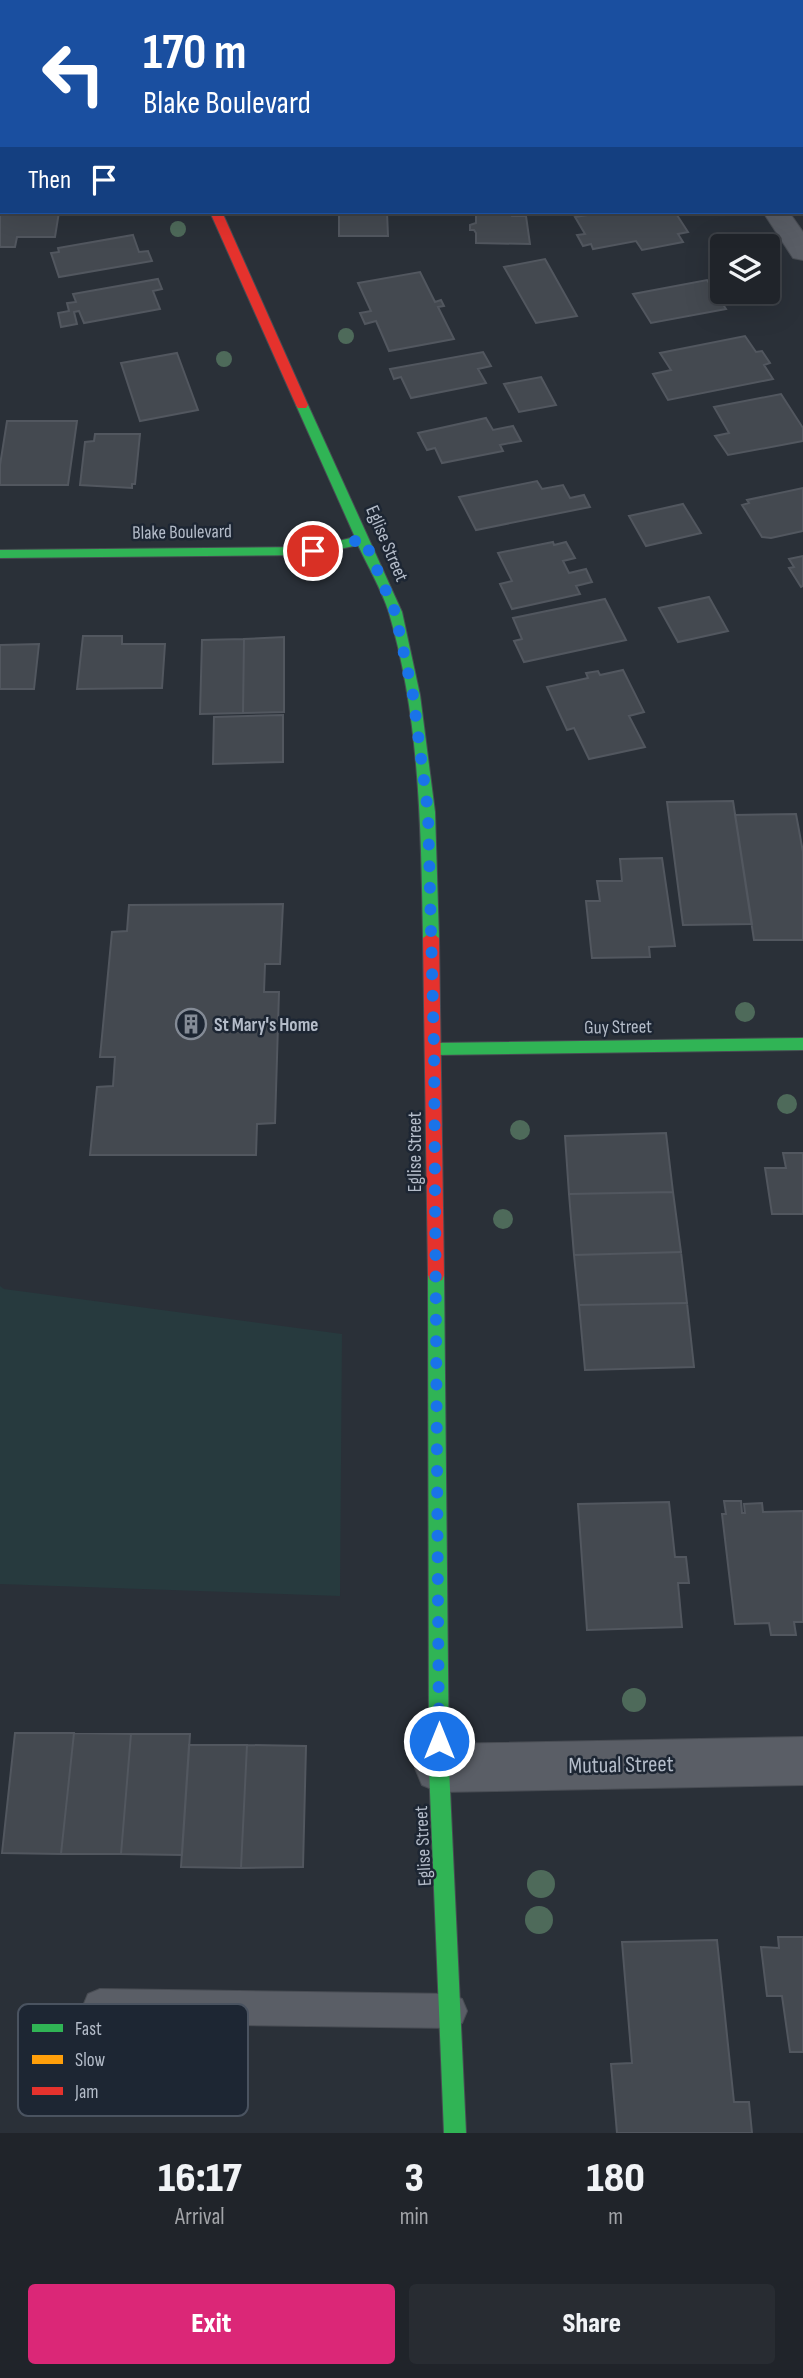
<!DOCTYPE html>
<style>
body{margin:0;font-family:"Sofia Sans Condensed",sans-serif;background:#282c32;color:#f1f3f6;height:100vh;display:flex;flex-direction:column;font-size:26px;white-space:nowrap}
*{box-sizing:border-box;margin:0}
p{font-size:23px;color:#a2a4a8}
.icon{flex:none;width:38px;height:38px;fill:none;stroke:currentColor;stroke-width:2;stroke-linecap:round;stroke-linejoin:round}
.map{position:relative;height:2133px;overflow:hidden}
.drawer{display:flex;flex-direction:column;background:#20242a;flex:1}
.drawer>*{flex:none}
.guide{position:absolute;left:0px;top:0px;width:803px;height:214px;box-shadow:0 7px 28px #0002,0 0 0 2px #3d4147;background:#1a4fa0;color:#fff;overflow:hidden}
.buttons{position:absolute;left:710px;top:234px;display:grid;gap:14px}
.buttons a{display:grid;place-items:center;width:70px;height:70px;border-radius:7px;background:#20242a;box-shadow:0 7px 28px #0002,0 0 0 2px #3d4147;font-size:35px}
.pin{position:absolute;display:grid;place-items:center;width:60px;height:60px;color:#fff;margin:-30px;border:4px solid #fff;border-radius:50%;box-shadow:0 2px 7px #0007}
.me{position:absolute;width:77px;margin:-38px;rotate:0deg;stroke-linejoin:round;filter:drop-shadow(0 0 5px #0008)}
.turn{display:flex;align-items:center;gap:24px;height:147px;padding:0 28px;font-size:32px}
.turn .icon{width:91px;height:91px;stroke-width:2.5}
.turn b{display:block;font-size:49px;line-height:60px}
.then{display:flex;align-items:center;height:66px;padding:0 28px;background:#0003;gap:14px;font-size:26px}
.eta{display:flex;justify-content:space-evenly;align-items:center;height:119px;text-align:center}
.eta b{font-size:42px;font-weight:800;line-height:49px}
.button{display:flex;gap:14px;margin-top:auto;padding:14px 28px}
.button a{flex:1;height:80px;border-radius:7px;background:#db2777;color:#fff;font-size:28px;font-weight:800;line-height:80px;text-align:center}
.button a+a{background:#282c32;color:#f1f3f6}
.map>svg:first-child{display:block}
.green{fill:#273a3e}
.building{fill:#444950;stroke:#52575f;stroke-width:2}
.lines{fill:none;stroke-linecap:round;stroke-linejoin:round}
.lane-casing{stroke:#484c53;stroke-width:2}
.street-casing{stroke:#484c53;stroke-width:2}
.fast-casing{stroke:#484c53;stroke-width:2}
.slow-casing{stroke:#484c53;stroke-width:2}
.jam-casing{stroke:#484c53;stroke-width:2}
.lane{fill:#5a5e66;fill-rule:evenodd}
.street{fill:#5a5e66;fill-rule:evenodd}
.fast{fill:#30b455;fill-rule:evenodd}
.slow{fill:#ff9f0a;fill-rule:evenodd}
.jam{fill:#e5322d;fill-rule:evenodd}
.tree{fill:#4e6a5a}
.route{stroke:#1a73e8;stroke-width:12;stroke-dasharray:0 21.6}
.labels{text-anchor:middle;stroke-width:5;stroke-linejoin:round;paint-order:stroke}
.street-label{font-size:19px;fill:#b4bcc9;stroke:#1d2633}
.poi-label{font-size:19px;font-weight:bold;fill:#b4bcc9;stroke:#1d2633;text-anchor:start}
.near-street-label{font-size:23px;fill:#b4bcc9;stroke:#1d2633}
.key{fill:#1d2633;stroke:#4a5360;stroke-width:2}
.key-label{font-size:19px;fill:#b4bcc9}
</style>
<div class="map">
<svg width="803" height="2133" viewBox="0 0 803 2133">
<rect width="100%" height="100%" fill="#2a3038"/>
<path class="green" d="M 451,0 L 803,0 L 803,33 L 802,2 Z
M 0,1286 L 4,1289 L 342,1334 L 340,1596 L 0,1584 Z"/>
<path class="building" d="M 213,0 L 288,0 L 272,2 Z
M 0,201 L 2,212 L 59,212 L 55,237 L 17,237 L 15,247 L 0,247 Z
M 339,212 L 387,212 L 388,236 L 339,236 Z
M 476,212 L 511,212 L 512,216 L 526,216 L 530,244 L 476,243 L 476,233 L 474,230 L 470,230 L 470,225 L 476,223 Z
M 607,212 L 675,212 L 688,232 L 678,234 L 683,242 L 642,250 L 636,241 L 593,249 L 591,244 L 583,246 L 577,235 L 585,234 L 575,217 Z
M 133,235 L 139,252 L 148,251 L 152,261 L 59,277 L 51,253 L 59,252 L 58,248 Z
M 545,259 L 577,316 L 536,323 L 504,267 Z
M 420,272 L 435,302 L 441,300 L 444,306 L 438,307 L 454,339 L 389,351 L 376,321 L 365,324 L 360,313 L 371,311 L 358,283 Z
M 158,279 L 162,289 L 153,291 L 160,309 L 84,323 L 79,311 L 74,312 L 77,324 L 61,327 L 58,313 L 69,311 L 67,303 L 76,302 L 73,294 Z
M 707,280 L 726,309 L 651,323 L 633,294 Z
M 745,336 L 756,352 L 762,351 L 770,363 L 764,365 L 773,379 L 668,400 L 653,374 L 671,370 L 660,353 Z
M 483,352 L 491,366 L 478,369 L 486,383 L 411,398 L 401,377 L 394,379 L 390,369 Z
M 177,353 L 198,410 L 140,421 L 121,363 Z
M 541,377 L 556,405 L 519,412 L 504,384 Z
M 781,394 L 803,428 L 803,441 L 728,455 L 715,436 L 729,433 L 714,407 Z
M 486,418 L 493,430 L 513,426 L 521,441 L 500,445 L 503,451 L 442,463 L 435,448 L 427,450 L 418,433 Z
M 7,421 L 77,421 L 68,485 L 0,485 L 0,465 Z
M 95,434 L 140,434 L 135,484 L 132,484 L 132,488 L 80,485 L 85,442 L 94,441 Z
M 537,481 L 542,489 L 563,485 L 570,498 L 584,495 L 590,507 L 476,530 L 459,497 Z
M 803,488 L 803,531 L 771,538 L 762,537 L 742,505 L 749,503 L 747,500 Z
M 683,504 L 701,533 L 646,546 L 629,516 Z
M 553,542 L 554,545 L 566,542 L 575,558 L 563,561 L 569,573 L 586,569 L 592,582 L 576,586 L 580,594 L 512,609 L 500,584 L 512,581 L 498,553 Z
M 803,556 L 803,586 L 801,587 L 789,568 L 794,567 L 789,559 Z
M 709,597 L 728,631 L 678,642 L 659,608 Z
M 605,599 L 626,640 L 524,662 L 514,641 L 522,639 L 513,618 Z
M 83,636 L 122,636 L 122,644 L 165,644 L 162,688 L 77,689 Z
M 284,637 L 284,712 L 243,713 L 244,639 Z
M 244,639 L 243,713 L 200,714 L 202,640 Z
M 39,644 L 34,689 L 0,689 L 0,645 Z
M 623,670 L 644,712 L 629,716 L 645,747 L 589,759 L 574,728 L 567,730 L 547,687 L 588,678 L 586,673 L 598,671 L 600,675 Z
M 283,715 L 283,762 L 213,764 L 214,717 Z
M 733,801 L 752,924 L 683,925 L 667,802 Z
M 796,814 L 803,852 L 803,940 L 754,940 L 735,815 Z
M 662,858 L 675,946 L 649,947 L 650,957 L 592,958 L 586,901 L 600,901 L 597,881 L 622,881 L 620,859 Z
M 283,904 L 280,964 L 265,964 L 264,992 L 279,992 L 275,1123 L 257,1124 L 256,1155 L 90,1155 L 97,1087 L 113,1086 L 115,1057 L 100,1057 L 112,932 L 127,931 L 129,905 Z
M 666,1133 L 673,1192 L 569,1194 L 565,1136 Z
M 783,1153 L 803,1153 L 803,1214 L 772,1214 L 765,1168 L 786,1168 Z
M 673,1192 L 681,1252 L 574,1255 L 569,1194 Z
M 681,1252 L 687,1303 L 579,1305 L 574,1255 Z
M 687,1303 L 694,1367 L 585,1370 L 579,1305 Z
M 724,1501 L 741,1501 L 742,1513 L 745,1513 L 744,1504 L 762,1503 L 763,1512 L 803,1511 L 803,1622 L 794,1622 L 796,1635 L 771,1635 L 769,1623 L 735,1624 L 722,1514 L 726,1514 Z
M 669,1502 L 675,1557 L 686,1557 L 689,1583 L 678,1583 L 682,1627 L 587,1630 L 578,1504 Z
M 15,1733 L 74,1733 L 61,1854 L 2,1853 Z
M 74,1733 L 131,1734 L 121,1854 L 61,1854 Z
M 131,1734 L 190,1734 L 182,1855 L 121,1854 Z
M 189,1745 L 247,1745 L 241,1868 L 181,1867 Z
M 247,1745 L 306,1746 L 303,1867 L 241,1868 Z
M 778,1937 L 803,1937 L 803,2052 L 790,2052 L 782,1996 L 767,1996 L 761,1947 L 779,1948 Z
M 717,1940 L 734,2102 L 749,2102 L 752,2133 L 617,2133 L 611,2064 L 632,2063 L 622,1942 Z"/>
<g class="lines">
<g class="lane-casing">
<path id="lane" d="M 100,1989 L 450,1994 L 462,1999 L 467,2011 L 462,2023 L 450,2028 L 100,2023 L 88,2018 L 83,2006 L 88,1994 Z"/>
</g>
<g class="street-casing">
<path id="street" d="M 802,139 L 803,139 L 803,155 L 802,155 Z
M 0,146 L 2,146 L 2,162 L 0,162 Z
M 763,212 L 789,212 L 803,232 L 803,260 L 793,258 Z
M 803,1737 L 803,1785 L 439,1792 L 422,1785 L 415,1768 L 422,1751 L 439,1744 Z"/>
</g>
<g class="fast-casing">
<path id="fast" d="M 302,401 L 308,405 L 402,612 L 420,695 L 435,812 L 439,938 L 431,944 L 423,938 C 421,830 420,718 389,613 C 382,590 368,567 358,545 L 313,555 L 0,558 L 0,550 L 313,547 L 355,537 L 296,405 Z
M 803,1038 L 803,1050 L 434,1055 L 428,1054 L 426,1049 L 428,1044 L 434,1043 Z
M 436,1268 L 442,1270 L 444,1275 L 449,1768 L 466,2133 L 444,2133 L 429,1768 L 428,1275 L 430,1270 Z"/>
</g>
<g class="slow-casing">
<path id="slow" d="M 123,0 L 133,0 L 133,2 L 123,2 Z"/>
</g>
<g class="jam-casing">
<path id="jam" d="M 210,212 L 222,212 L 308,405 L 306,408 L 298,408 L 296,405 Z
M 431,932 L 439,938 L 444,1275 L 442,1280 L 436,1282 L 430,1280 L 428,1275 L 423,938 Z"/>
</g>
<use href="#lane" class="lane"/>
<use href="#street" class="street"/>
<use href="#fast" class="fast"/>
<use href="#slow" class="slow"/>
<use href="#jam" class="jam"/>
</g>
<g class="tree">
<circle cx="178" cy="229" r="8"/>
<circle cx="346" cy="336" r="8"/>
<circle cx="224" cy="359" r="8"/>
<circle cx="745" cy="1012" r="10"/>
<circle cx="787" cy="1104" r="10"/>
<circle cx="520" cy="1130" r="10"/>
<circle cx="503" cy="1219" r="10"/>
<circle cx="634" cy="1700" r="12"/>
<circle cx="541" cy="1884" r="14"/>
<circle cx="539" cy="1920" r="14"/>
</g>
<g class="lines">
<path class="route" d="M 313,551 L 364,539 L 395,612 L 413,695 L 428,812 L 434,1049 L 439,1741"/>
</g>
<defs>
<g id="building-ring" transform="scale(1.575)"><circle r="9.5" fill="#1d2633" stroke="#848b96" stroke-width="1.5"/><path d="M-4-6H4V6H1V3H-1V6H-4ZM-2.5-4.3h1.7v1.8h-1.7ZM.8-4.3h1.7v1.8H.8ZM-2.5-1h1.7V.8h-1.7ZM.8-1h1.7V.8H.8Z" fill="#848b96"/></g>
</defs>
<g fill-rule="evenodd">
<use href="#building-ring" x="191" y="1024"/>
</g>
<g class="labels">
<g class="street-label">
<text transform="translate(182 531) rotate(-1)" y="7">Blake Boulevard</text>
<text transform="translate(388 543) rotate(67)" y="7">Eglise Street</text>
<text transform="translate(618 1026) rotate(-1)" y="7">Guy Street</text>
<text transform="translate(414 1152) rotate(-90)" y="7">Eglise Street</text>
<text transform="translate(422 1846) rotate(-93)" y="7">Eglise Street</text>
</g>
<g class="poi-label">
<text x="214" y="1031">St Mary's Home</text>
</g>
<g class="near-street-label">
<text transform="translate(621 1764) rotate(-1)" y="8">Mutual Street</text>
</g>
</g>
<rect x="18" y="2004" width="230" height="112" rx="10" class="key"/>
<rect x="32" y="2024" width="31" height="8" fill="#30b455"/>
<rect x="32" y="2055" width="31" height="9" fill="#ff9f0a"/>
<rect x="32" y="2087" width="31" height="8" fill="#e5322d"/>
<g class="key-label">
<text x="75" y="2035">Fast</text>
<text x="75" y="2066">Slow</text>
<text x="75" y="2098">Jam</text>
</g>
</svg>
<div class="buttons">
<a><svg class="icon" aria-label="layers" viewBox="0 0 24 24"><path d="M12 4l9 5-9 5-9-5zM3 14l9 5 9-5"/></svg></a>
</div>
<div class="pin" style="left:313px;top:551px;background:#d93025"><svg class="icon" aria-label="arrive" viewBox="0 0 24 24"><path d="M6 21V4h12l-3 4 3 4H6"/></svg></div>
<svg class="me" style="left:439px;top:1741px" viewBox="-20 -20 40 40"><circle r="17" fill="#1a73e8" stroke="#fff" stroke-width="3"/><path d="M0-11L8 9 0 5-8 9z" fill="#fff"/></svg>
<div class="guide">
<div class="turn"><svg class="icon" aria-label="left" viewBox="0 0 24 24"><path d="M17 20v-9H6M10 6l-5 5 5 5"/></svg><div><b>170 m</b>Blake Boulevard</div></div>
<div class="then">Then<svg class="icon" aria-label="arrive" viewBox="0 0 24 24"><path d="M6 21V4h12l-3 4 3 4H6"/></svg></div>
</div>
</div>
<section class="drawer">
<div class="eta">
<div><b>16:17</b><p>Arrival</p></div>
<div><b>3</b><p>min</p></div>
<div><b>180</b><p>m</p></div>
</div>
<div class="button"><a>Exit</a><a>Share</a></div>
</section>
